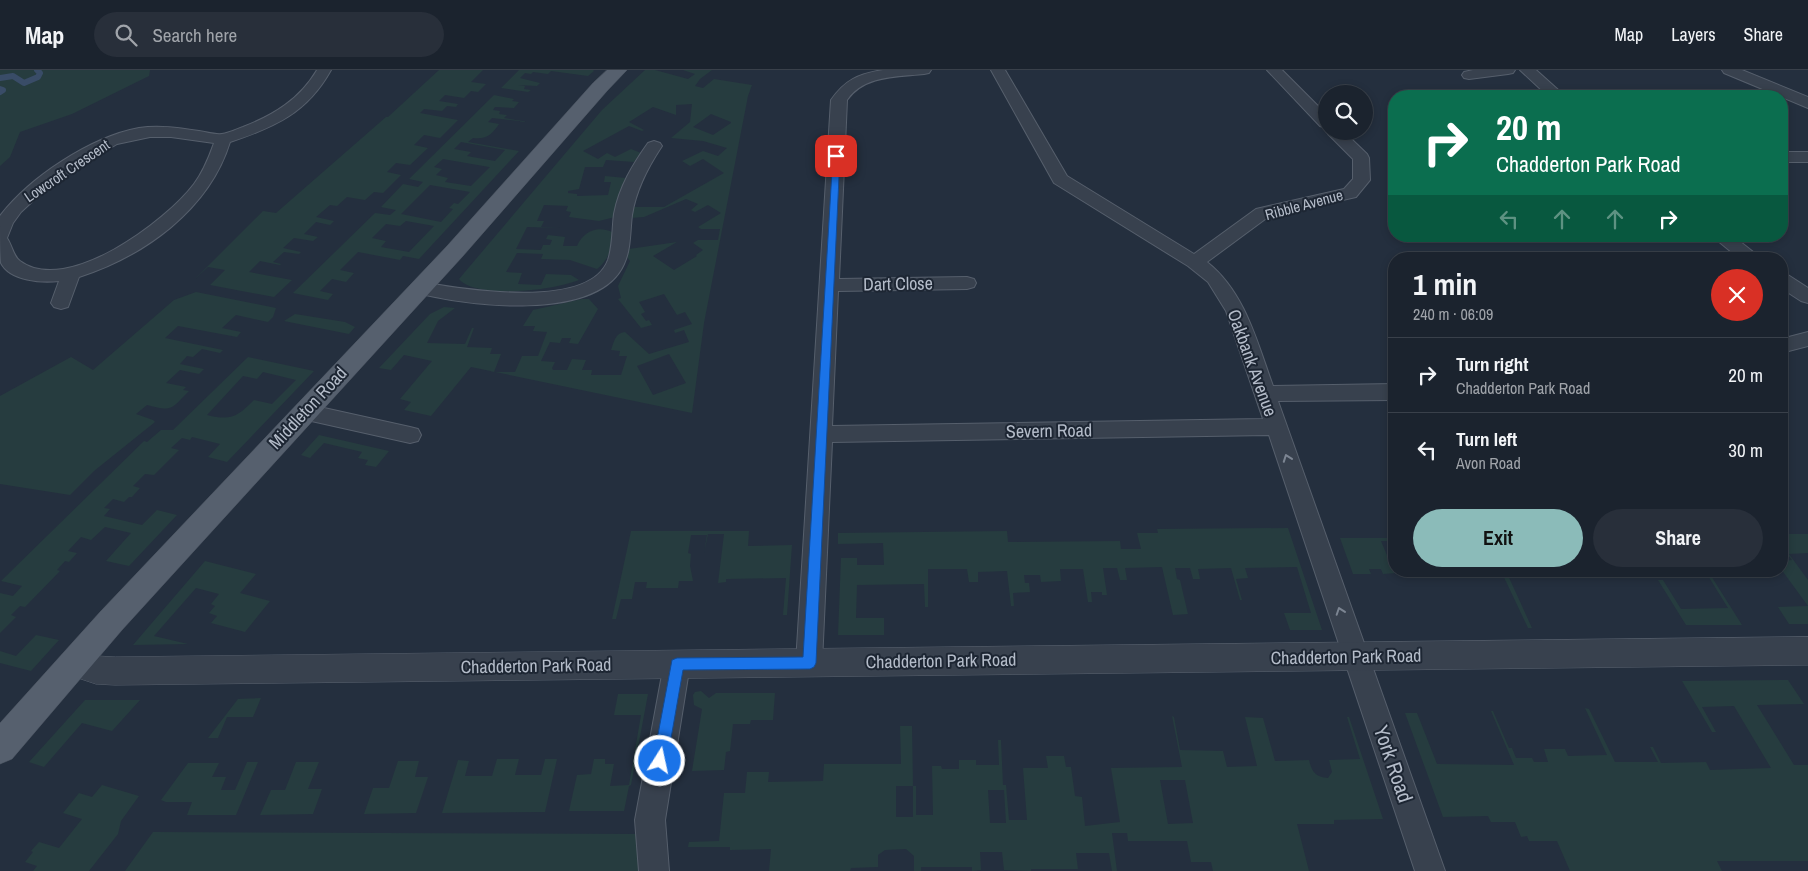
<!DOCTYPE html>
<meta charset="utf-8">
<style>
body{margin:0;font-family:"Archivo Narrow",sans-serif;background:#282f3a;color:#f1f3f6;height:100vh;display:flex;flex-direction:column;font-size:19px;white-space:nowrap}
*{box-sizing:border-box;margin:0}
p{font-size:16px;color:#a0a4aa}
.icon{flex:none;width:28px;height:28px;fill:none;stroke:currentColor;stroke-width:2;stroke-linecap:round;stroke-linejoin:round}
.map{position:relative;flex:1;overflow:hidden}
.side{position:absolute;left:1388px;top:182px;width:400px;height:325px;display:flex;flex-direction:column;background:#1b232e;border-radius:20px;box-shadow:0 2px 8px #0003,0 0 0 1px #39404a}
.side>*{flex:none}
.guide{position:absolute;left:1388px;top:20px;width:400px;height:152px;border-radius:20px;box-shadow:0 2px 8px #0003,0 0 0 1px #39404a;background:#0b6e4f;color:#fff;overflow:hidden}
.buttons{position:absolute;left:1318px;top:15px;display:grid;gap:10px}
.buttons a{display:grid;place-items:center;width:55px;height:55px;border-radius:50%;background:#1b232e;box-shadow:0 2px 8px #0003,0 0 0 1px #39404a;font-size:25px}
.pin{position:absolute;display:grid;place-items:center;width:42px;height:42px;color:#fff;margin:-21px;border-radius:10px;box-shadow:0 2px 8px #0006}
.me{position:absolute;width:55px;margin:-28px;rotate:10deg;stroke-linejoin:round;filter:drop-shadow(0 0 4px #0008)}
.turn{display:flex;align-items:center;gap:18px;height:105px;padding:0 25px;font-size:22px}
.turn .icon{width:65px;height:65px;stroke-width:2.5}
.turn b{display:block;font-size:35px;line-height:42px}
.lanes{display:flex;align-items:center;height:48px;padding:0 25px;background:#0003;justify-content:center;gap:25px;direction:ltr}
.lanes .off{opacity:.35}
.round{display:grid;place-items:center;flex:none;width:52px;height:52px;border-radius:26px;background:#282f3a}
.summary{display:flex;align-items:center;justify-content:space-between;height:85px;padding:0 25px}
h1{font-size:30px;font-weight:700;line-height:38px}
.button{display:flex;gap:10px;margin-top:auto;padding:10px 25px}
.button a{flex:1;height:58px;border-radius:30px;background:#8bbbb9;color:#111;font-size:20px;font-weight:700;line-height:58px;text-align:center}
.button a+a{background:#282f3a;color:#f1f3f6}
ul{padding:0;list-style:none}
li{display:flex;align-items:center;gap:15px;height:75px;padding:0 25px;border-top:1px solid #39404a}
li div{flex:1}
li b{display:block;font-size:19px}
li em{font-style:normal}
header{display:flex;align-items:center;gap:30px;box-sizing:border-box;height:70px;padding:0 25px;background:#1b232e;border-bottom:1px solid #39404a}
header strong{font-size:24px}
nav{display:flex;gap:28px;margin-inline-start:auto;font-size:18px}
.search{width:350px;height:45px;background:#282f3a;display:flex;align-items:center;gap:12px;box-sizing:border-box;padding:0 18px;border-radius:28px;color:#a0a4aa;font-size:19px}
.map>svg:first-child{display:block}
.green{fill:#263c3f;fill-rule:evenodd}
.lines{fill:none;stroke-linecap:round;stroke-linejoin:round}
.stream{stroke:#394c67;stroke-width:6}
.minor-casing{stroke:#565f6c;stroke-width:2}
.tertiary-casing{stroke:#565f6c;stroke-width:1}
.primary-casing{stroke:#414a57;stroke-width:1}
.minor{fill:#38414e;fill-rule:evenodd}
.tertiary{fill:#38414e;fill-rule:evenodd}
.primary{fill:#56606e;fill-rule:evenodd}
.oneway{stroke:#7c8592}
.route{fill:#1a73e8;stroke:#114b97}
.labels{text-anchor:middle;stroke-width:4;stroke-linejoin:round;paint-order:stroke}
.far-street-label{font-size:15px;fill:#b4bcc9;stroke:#1d2633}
.street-label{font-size:18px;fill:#b4bcc9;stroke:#1d2633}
.near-street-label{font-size:21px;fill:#b4bcc9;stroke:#1d2633}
</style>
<header>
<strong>Map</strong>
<div class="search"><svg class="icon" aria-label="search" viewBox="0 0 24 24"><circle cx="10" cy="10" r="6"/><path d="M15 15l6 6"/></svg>Search here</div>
<nav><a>Map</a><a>Layers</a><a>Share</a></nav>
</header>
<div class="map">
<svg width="1808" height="801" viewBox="0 0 1808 801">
<rect width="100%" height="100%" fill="#242f3e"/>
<path class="green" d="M 0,0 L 150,0 L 149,6 L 72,44 L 20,62 L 10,87 L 0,96 Z
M 439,0 L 483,0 L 471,12 L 486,14 L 478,22 L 471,21 L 464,28 L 445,25 L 439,31 L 458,34 L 456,37 L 447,36 L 442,41 L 424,39 L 420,43 L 458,50 L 440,68 L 424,65 L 414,75 L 428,78 L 410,95 L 396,93 L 387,102 L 401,105 L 383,123 L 374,122 L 365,130 L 347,127 L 337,136 L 330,135 L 316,147 L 334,151 L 330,155 L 316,152 L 304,164 L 318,167 L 313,171 L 294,168 L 283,178 L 301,182 L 299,184 L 284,182 L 273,192 L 281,194 L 280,195 L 260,191 L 249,202 L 292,210 L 274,227 L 210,215 L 225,200 L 208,197 L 194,210 L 263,141 L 276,143 L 386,47 L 388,47 Z
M 519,0 L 593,0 L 594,1 L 588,6 L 551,1 L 548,4 L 533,2 L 531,4 L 525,3 L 520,8 L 540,13 L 537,16 L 518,15 L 525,16 L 524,19 L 531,20 L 528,22 L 501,18 Z
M 645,0 L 655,0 L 688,9 L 695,4 L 683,0 L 712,0 L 700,9 L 695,16 L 703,18 L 714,9 L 752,15 L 748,26 L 704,253 L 692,343 L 471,297 L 431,346 L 404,340 L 411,332 L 400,329 L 432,291 L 404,285 L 391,300 L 379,298 L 430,244 L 444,237 L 455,238 L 438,251 L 427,273 L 465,274 L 472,258 L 474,258 L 467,277 L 492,278 L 490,284 L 501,284 L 494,302 L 515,302 L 522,286 L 538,286 L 547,262 L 533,261 L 535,256 L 523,256 L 533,240 L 582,229 L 589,229 L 598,239 L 578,274 L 569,273 L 571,268 L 562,268 L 560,273 L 550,272 L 541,291 L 555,292 L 552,298 L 553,300 L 567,300 L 572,289 L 586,290 L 582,300 L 592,300 L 591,305 L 621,305 L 627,286 L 619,286 L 620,281 L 611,280 C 614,272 615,263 625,262 L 649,284 L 689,272 L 684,260 L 675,263 L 674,260 L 692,254 L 685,242 L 677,245 L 664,224 L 639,232 L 645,242 L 641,244 L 646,251 L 649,250 L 652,255 L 641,258 L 618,229 L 621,228 L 618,216 L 630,191 L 627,187 L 629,179 L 677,172 L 653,186 L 674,200 L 697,186 L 696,185 L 703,180 L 693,173 L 698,170 L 718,170 L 720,159 L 701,159 L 698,157 L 721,143 L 708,135 L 695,142 L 691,140 L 698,134 L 686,129 L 644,147 L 630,148 L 633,137 L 664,137 L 724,103 L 703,89 L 690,96 L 682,91 L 703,81 L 718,86 L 727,78 L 703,71 L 671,68 L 690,52 L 692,34 L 676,35 L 676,45 L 653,37 L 629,52 L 644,60 L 642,61 L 629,56 L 583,81 L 598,89 L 607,83 L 615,87 L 631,79 L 641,83 L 634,92 L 606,90 L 603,97 L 585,97 L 579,119 L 568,121 L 568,123 L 577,124 L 577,126 L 608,125 L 611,112 L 604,112 L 605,106 L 626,108 L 615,147 L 599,151 L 569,147 L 571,142 L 566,141 L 568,136 L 544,135 L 537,151 L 544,151 L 541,157 L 560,158 L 527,157 L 516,179 L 541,180 L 543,175 L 550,175 L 552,170 L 546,169 L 548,165 L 565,167 L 563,176 L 577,176 C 583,162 597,155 612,162 C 613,176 609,190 597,199 L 570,190 L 541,189 L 543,184 L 517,183 L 506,202 L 522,203 L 518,214 L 541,215 L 546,204 L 571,205 L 579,210 C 555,220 477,230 459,209 L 602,40 ZM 711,44 L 731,52 L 731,53 L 713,65 L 693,57 ZM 669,284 L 686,313 L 653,325 L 637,296 Z
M 494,25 L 514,29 L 512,31 L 519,32 L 514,38 L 495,37 L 493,40 L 500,41 L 499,44 L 507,45 L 504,48 L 529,52 L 492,48 L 488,52 L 499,54 C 493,63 487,70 473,68 L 468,72 L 519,81 L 419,189 L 403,186 L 400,190 L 358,182 L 340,200 L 354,203 L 346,212 L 332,209 L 320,221 L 333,224 L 328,230 L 293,223 L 375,143 L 390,145 L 396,140 L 381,137 L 403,114 L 418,117 L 423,112 L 409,109 ZM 461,72 L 505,80 L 495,91 L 467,86 L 471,82 L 454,79 ZM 443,89 L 489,97 L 490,97 L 471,116 L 445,112 L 448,108 L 436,105 L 442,99 L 434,97 ZM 430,115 L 470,122 L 458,134 L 454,133 L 449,138 L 453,139 L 441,152 L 401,144 ZM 406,151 L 434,156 L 409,182 L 381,177 L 386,171 L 372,168 L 386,154 L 400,156 Z
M 196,222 L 276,238 L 273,247 L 268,252 L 236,245 L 222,258 L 241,262 L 237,267 L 178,256 L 165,268 L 223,280 L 220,283 L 202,279 L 193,287 L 187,286 L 180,294 L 204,299 L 199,304 L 180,300 L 166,313 L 186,317 L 183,320 L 189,321 C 171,339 173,342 147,335 L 136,344 L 153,350 L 155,352 L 94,401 L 70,425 L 0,414 L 0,326 L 71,287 L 93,300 L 174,230 Z
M 295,244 L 345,252 L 355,257 L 349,264 L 284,251 Z
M 248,287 L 314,301 L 227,392 L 208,387 L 220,374 L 192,367 L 190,370 L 182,368 L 171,378 L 179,380 L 154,405 L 145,404 L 133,416 L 140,418 L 132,427 L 129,427 L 124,432 L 113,429 L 104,438 L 110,439 L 104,446 L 142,455 L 157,440 L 177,445 L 129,496 L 106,491 L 131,463 L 105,457 L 91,470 L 81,467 L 68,481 L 77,483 L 69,492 L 65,491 L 57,500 L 60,501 L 25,537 L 20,536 L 11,545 L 16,547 L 0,563 L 0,523 L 13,526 L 22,516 L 1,511 L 144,371 L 147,372 L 161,360 L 173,360 ZM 263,302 L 296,310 L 272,334 L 254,330 C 237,347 231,351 207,345 L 243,306 L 257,309 Z
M 319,365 L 389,381 L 376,397 L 365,395 L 368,390 L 358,388 L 362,382 L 324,373 L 310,388 L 301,385 Z
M 1288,458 L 1322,560 L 1290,560 L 1284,543 L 1311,543 L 1297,497 L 1245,498 L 1248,508 L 1236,509 L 1242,530 L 1240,530 L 1231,498 L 1198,499 L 1200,509 L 1193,509 L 1190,498 L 1175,498 L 1177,509 L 1180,510 L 1188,544 L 1173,545 L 1162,497 L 1125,498 L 1127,510 L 1120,510 L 1117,498 L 1103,498 L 1107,525 L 1102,525 L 1102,522 L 1091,522 L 1092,532 L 1088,532 L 1083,499 L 1060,499 L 1061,511 L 1041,512 L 1040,505 L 1024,505 L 1025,513 L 1029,513 L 1030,522 L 1013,523 L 1014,536 L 1011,536 L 1007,501 L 978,502 L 978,512 L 969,512 L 967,499 L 928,499 L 928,537 L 925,537 L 924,514 L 857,515 L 856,548 L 884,548 L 884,565 L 838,565 L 841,488 L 857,488 L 857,495 L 884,495 L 883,473 L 838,474 L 838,463 L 1007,461 L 1008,472 L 1120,471 L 1121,479 L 1141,479 L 1137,463 L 1158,463 L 1157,459 Z
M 631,461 L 749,461 L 748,476 L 792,475 L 787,545 L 783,545 L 786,508 L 726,509 L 726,512 L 718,513 L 724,464 L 708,464 L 704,483 L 707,465 L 691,465 L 688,483 L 691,484 L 690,496 L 693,511 L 679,511 L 678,518 L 646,518 L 647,512 L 635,512 L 632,529 L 621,529 L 616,549 L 612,549 Z
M 1781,464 L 1808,464 L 1808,483 L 1789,484 L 1808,510 L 1808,554 L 1789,554 L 1778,537 L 1808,536 L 1781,499 L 1781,491 L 1792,490 L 1781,476 Z
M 1340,468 L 1392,468 L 1394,471 L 1381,471 L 1389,490 L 1394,490 L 1394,501 L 1397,503 L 1383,504 L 1381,499 L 1369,499 L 1371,504 L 1353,504 Z
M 205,491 L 256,504 L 240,523 L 270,531 L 245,562 L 211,553 L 217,546 L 209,543 L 215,536 L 211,534 L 219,524 L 196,518 L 154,566 L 188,574 L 133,575 Z
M 1501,501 L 1506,501 L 1532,558 L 1528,558 Z
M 1705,501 L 1708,501 L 1742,555 L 1686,555 L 1658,510 L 1663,510 L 1681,539 L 1728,538 Z
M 36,565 L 59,570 L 31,601 L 0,593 L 0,581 L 16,586 Z
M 1788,610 L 1804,634 L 1757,635 L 1794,695 L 1808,695 L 1808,791 L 1717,791 L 1722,801 L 1570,801 L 1557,771 L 1529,771 L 1527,766 L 1521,767 L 1515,752 L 1491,752 L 1488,746 L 1443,747 L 1405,643 L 1417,643 L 1437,694 L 1514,695 L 1491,641 L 1493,641 L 1509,678 L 1512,678 L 1516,688 L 1532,688 L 1534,692 L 1548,692 L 1544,679 L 1565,679 L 1568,686 L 1607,685 L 1585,638 L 1589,639 L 1615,692 L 1658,692 L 1650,677 L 1653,677 L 1661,693 L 1706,692 L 1710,700 L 1771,698 L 1734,636 L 1702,637 L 1716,662 L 1712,662 L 1682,611 Z
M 701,621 L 709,628 L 716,623 L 775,623 L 773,650 L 751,650 L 750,654 L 733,654 L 730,681 L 726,682 L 724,700 L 692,701 L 702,639 L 694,635 L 693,625 L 695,622 Z
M 618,624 L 648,624 L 631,715 L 629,716 L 624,741 L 569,741 L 577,705 L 591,704 L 594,689 L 605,689 L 605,694 L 614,694 L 610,716 L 629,715 L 641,645 L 614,645 Z
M 261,628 L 253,647 L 227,647 L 218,668 L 208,668 L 238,629 Z
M 85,630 L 140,630 L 112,661 L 82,653 L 44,697 L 29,692 Z
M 1172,646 L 1174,647 L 1180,680 L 1223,681 L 1227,697 L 1257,696 L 1245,647 L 1263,648 L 1275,691 L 1309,690 C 1312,702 1315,707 1328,708 L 1332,702 L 1329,690 L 1360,689 L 1347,647 L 1349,647 L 1383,749 L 1334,750 L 1334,754 L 1297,754 L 1309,801 L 1213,801 L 1211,792 L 1191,792 L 1187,771 L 1128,771 L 1127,763 L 1112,763 L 1117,801 L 1112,801 L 1109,783 L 1076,783 L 1078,799 L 1031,799 L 1031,801 L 1004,800 L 1002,782 L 980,782 L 981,800 L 972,801 L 972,797 L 921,797 L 921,801 L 914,801 L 914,786 L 906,779 L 885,780 L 878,785 L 878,797 L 851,798 L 850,801 L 769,801 L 771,779 L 730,780 L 730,777 L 688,777 L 689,772 L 719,771 L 724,723 L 745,723 L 747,702 L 769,702 L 768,712 L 823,711 L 824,694 L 901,694 L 900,656 L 912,656 L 913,716 L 916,716 L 916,745 L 933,745 L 932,696 L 941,696 L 942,699 L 959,699 L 959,690 L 976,690 L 976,695 L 999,695 L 998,670 L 1001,670 L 1003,715 L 1006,715 L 1009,750 L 1027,750 L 1023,698 L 1048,698 L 1046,686 L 1064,686 L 1066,697 L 1071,697 L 1075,726 L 1082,727 L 1085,756 L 1120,752 L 1111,698 L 1182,697 ZM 1185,710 L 1193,753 L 1168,754 L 1160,710 ZM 896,716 L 913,716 L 913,747 L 896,747 ZM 988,720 L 1004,720 L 1006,753 L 990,753 Z
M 497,689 L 519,689 L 515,705 L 541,705 L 545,689 L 557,689 L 545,742 L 442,743 L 458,690 L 469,691 L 465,706 L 492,706 Z
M 398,691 L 419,691 L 415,707 L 428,707 L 416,743 L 364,744 L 373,718 L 389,718 Z
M 247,692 L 258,692 L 236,745 L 187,745 L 192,732 L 166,732 L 161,730 L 188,693 L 219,693 L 212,707 L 226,707 L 221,720 L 235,720 Z
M 296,692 L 319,692 L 308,719 L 322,719 L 313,744 L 260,745 L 271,720 L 285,720 Z
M 102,715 L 139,726 L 121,751 L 118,764 L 89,801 L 33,801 L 37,796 L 25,792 L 33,782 L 31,781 L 39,772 L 59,778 L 82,749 L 63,743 L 79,723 L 92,727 Z
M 153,762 L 639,764 L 642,801 L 125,801 Z"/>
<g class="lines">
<path class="stream" d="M 0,8 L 13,6 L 24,13 L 38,7 L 40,3 L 37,0
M 0,19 L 3,20 L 0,22"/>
<g class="minor-casing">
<path id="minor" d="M 317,0 L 331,0 C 307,43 275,57 230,72 C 209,140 144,186 79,207 L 68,237 L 61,239 L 54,237 L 51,233 L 59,211 C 42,213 10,211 1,193 C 0,185 0,157 0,146 C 29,108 90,67 139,58 C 159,55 179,58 199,61 C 206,62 215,65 222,64 C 229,63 237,59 243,57 C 274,45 300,29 317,0 ZM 150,67 L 171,67 L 214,73 C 209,87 203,102 194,114 C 166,151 67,226 20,191 C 13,186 12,175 7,168 L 13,153 L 21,142 L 35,129 L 70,102 L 117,74 Z
M 883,0 L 931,0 L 929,3 L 924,4 C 897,7 864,5 847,30 L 839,209 L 967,207 L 974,209 L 976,213 L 974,217 L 967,219 L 838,221 L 832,356 L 1263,349 L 1226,241 L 1208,212 L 1188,196 L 1054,113 L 991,0 L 1005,0 L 1067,106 L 1194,184 L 1256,139 L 1344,119 L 1353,109 L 1353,89 L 1328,64 L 1326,61 L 1343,61 L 1367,84 L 1369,88 L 1370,110 L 1356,127 L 1268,147 L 1207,192 C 1245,222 1257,272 1273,316 L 1394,314 L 1394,330 L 1278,331 L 1445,801 L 1415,801 L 1269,365 L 832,372 L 822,593 L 818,601 L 809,605 L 800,601 L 796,593 L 831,30 C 845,10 858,4 883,0 Z
M 1267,0 L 1282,0 L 1326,44 L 1326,58 L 1320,56 Z
M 1473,0 L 1515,0 L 1513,3 L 1508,4 L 1469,9 L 1464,8 L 1462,5 L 1464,2 Z
M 1520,0 L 1536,0 L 1565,26 L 1548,26 Z
M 1722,0 L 1742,0 L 1808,27 L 1808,38 L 1724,3 Z
M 654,71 L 660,73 L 662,76 C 648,97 636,120 632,145 C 630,161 631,179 624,194 C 598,253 464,236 414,222 L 411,218 L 414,214 L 421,212 C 461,219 589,241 608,190 C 613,175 612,159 614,144 C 619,117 633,94 648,73 Z
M 1781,82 L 1808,82 L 1808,92 L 1781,92 Z
M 1712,166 L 1733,166 L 1762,189 L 1740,189 Z
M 1781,203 L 1788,205 L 1808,218 L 1808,233 L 1801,231 L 1781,218 Z
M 1808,262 L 1808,276 L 1781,283 L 1781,269 Z
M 306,334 L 410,357 L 418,359 L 421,365 L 418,371 L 410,373 L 298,348 L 295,342 L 298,336 Z
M 677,582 L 686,586 L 690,594 L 665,750 L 669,801 L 639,801 L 635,750 L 664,594 L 668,586 Z"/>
</g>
<g class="tertiary-casing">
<path id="tertiary" d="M 1808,567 L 1808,595 L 115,615 L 96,614 L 63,603 L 58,593 L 63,583 L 74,579 L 96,586 L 115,587 Z"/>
</g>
<g class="primary-casing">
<path id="primary" d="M 607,0 L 627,0 L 607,21 L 463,186 L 122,560 L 12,689 L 0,694 L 0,653 L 100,542 L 447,176 L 593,13 Z"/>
</g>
<use href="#minor" class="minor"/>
<use href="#tertiary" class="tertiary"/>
<use href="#primary" class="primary"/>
</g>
<defs><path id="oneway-chevron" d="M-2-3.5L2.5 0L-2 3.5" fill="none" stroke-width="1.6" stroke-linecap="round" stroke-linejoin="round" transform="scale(1.25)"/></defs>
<g class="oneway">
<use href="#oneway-chevron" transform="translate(1287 388) rotate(-110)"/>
<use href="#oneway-chevron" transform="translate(1340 541) rotate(-109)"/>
</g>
<path class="route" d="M 833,84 L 840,86 L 816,593 L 814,597 L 810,599 L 683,600 L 667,691 L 665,696 L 660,698 L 655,696 L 653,691 L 672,590 L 677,588 L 803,587 Z"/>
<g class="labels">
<g class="far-street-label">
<text transform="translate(67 101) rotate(-34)" y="5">Lowcroft Crescent</text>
<text transform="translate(1304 135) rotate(-15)" y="5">Ribble Avenue</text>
</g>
<g class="street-label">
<text transform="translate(898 214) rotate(-1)" y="6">Dart Close</text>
<text transform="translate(1252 293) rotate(70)" y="6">Oakbank Avenue</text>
<text transform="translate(308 338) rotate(-47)" y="6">Middleton Road</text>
<text transform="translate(1049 361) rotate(-1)" y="6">Severn Road</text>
<text transform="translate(1346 587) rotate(-1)" y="6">Chadderton Park Road</text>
<text transform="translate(941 591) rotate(-1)" y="6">Chadderton Park Road</text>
<text transform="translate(536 596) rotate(-1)" y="6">Chadderton Park Road</text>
</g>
<g class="near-street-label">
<text transform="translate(1393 694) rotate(71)" y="7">York Road</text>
</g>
</g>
</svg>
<div class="buttons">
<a><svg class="icon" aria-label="search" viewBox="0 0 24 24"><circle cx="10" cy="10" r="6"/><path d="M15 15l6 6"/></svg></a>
</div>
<div class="pin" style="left:836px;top:86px;background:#d93025"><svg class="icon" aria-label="arrive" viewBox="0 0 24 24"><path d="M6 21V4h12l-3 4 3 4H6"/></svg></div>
<svg class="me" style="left:660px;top:691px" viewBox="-20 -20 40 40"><circle r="17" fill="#1a73e8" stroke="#fff" stroke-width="3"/><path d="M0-11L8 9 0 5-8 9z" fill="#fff"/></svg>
<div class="guide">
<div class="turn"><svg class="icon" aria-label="right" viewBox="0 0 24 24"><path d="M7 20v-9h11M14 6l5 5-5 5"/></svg><div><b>20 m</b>Chadderton Park Road</div></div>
<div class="lanes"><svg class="icon off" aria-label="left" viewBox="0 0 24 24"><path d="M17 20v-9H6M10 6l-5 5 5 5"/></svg><svg class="icon off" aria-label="ahead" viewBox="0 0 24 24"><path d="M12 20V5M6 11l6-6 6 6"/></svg><svg class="icon off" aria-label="ahead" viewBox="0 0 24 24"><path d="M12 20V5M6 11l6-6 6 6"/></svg><svg class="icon" aria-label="right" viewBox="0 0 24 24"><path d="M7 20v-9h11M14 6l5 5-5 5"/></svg></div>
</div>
<section class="side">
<div class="summary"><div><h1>1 min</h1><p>240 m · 06:09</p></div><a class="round" style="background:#d93025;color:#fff"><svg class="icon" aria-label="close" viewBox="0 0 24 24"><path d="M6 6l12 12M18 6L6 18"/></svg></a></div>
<ul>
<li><svg class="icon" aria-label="right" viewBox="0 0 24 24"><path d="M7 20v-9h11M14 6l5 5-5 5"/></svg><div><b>Turn right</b><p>Chadderton Park Road</p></div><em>20 m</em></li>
<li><svg class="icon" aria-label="left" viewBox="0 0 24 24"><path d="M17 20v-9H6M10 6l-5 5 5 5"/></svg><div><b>Turn left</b><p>Avon Road</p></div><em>30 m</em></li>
</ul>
<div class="button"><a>Exit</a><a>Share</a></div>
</section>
</div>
